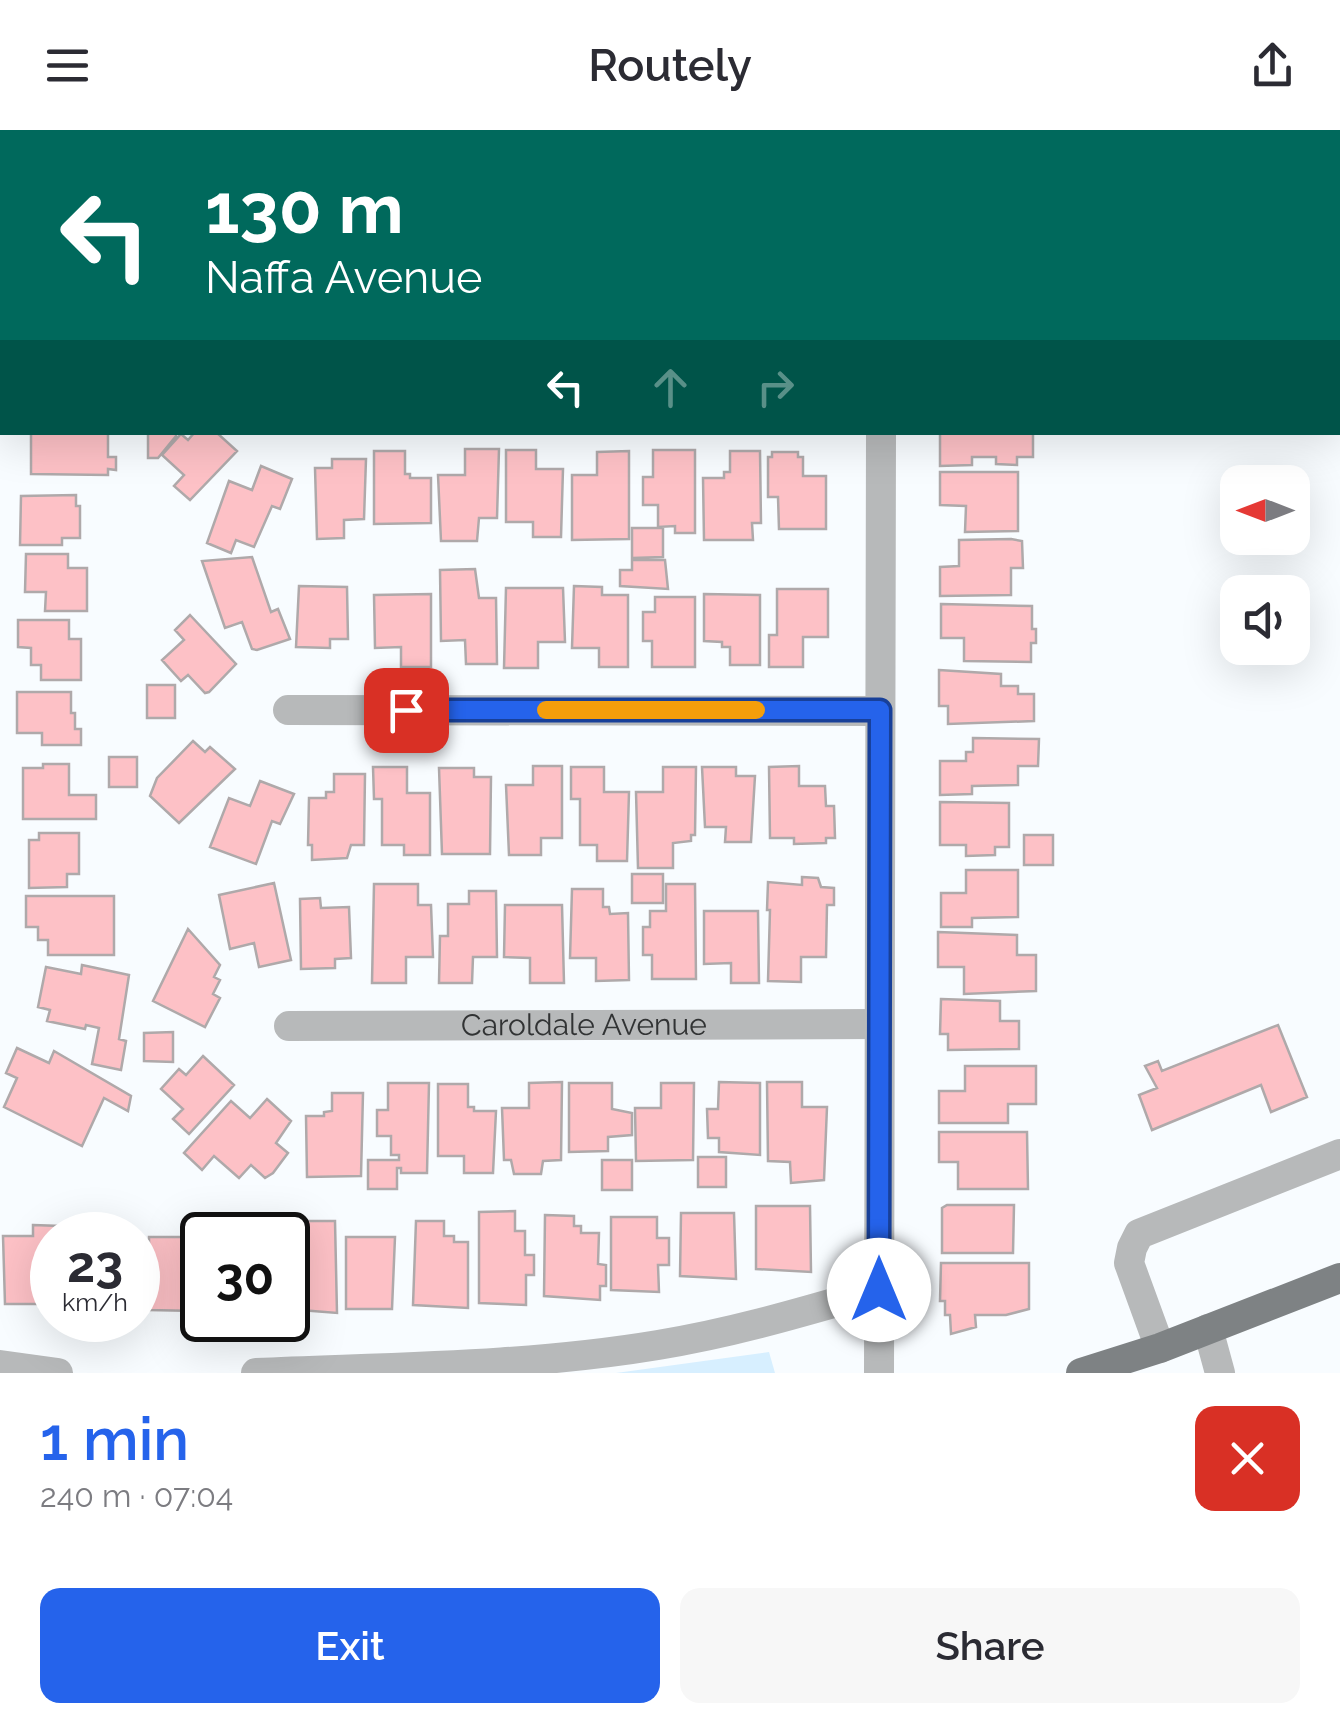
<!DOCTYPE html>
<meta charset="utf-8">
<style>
body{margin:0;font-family:Raleway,sans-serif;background:#f7f7f7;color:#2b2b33;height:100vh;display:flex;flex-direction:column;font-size:38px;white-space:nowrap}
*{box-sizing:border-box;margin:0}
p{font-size:32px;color:#7c7c81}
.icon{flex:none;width:55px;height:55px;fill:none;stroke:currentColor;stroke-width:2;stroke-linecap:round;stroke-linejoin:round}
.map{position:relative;height:1243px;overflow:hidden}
.side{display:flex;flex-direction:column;background:#fff;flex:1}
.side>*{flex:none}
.banner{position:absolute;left:0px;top:0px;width:1340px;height:305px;box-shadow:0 10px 40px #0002;background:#00695c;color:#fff;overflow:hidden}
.needle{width:65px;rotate:270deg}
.controls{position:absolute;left:1220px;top:335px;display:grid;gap:20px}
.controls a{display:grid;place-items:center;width:90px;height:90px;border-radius:20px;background:#fff;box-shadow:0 10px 40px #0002;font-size:50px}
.speed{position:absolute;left:30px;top:1082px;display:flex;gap:20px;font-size:50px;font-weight:700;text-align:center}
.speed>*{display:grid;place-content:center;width:130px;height:130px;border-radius:50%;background:#fff;box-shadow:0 10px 40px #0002;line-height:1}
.speed small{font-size:25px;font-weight:400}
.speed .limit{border:5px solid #111;border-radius:15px;background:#fff;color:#111}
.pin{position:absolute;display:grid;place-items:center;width:85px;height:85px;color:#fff;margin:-42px;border-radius:20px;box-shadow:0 5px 15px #0006}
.me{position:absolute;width:110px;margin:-55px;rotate:0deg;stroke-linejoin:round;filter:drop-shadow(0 0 8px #0008)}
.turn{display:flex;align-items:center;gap:35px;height:210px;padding:0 40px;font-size:45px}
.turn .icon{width:130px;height:130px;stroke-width:2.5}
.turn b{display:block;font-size:70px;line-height:85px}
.lanes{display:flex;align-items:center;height:95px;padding:0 40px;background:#0003;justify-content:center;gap:50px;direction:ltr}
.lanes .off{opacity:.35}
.round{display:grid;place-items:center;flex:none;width:105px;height:105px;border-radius:20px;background:#f7f7f7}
.summary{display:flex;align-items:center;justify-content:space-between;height:170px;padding:0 40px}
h1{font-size:60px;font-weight:600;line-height:75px;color:#2563eb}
.action{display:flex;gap:20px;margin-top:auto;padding:20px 40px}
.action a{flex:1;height:115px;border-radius:20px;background:#2563eb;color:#fff;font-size:40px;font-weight:600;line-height:115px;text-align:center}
.action a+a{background:#f7f7f7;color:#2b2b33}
header{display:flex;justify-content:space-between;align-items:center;height:130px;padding:0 40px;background:#fff;font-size:45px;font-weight:600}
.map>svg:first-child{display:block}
.green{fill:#d7efff}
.building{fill:#fdc1c6;stroke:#afa9aa;stroke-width:2.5}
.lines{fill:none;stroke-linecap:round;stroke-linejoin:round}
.minor{stroke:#b7b9ba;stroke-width:30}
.major{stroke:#7e8284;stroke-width:30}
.route-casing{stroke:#184099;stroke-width:25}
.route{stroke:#2563eb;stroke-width:18}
.slow{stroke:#f59e0b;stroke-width:18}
.labels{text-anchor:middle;stroke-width:9;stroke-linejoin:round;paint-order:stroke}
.street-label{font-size:30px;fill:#313334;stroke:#fff}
</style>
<header><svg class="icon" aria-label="menu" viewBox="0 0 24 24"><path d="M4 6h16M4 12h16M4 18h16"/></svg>Routely<svg class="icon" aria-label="share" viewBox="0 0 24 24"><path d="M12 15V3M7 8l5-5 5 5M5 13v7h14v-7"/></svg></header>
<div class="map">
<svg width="1340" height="1243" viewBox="0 0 1340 1243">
<rect width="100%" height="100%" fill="#f8fcff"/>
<path class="green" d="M 769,1222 L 775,1243 L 616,1243 Z"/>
<path class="building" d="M 943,0 L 1019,0 L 1019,2 L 943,2 Z
M 31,302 L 108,302 L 108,327 L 116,327 L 116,340 L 108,339 L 108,345 L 31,344 Z
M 148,302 L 176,302 L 176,306 L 158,328 L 148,328 Z
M 195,302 L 216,302 L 237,321 L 190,370 L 174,356 L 184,345 L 162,325 L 181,304 L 188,310 Z
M 940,302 L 1033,302 L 1033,327 L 1017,327 L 1017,335 L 996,334 L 996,327 L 972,327 L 972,335 L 940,336 Z
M 465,319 L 499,319 L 497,388 L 479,388 L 477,411 L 441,411 L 438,345 L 465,345 Z
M 506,320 L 536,320 L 536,339 L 563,339 L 561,407 L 533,407 L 533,392 L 506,392 Z
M 653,320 L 695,320 L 695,403 L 675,403 L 675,396 L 658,397 L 658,375 L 643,375 L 643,347 L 653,347 Z
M 374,321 L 405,321 L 405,344 L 410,344 L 410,348 L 431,348 L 431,393 L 374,394 Z
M 629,321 L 629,409 L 572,410 L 572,345 L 597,345 L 597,322 Z
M 730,321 L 760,321 L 761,393 L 752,393 L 753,410 L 704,410 L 703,348 L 724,348 L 724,342 L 730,342 Z
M 772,322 L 798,322 L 798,327 L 803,327 L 803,346 L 826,346 L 826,399 L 779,399 L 778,367 L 768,367 L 768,327 L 772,327 Z
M 332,329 L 366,329 L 364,389 L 344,390 L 344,408 L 317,409 L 315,338 L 332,338 Z
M 261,336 L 292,349 L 280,379 L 272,376 L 254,417 L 236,410 L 231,423 L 207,413 L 229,351 L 252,360 Z
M 940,342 L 1018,342 L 1018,401 L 965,402 L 966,376 L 940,375 Z
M 76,365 L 76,376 L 80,376 L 80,408 L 62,408 L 62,415 L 20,415 L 21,366 Z
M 632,398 L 663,398 L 663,427 L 632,428 Z
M 1011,409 L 1022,411 L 1023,438 L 1011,438 L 1011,465 L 940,466 L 940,437 L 959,436 L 959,410 Z
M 26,424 L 68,424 L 68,438 L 87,438 L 87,481 L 45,481 L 46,462 L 25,462 Z
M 252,427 L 271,482 L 278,479 L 290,509 L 257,520 L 252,519 L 242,492 L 225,498 L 202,431 Z
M 632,430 L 665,430 L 668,459 L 620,456 L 620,440 L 632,440 Z
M 475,439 L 479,468 L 496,468 L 497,534 L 466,534 L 465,510 L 441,511 L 440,440 Z
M 299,456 L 347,457 L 348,509 L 330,509 L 330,518 L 296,517 Z
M 574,456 L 602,457 L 602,465 L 628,465 L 628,537 L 599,537 L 599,518 L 572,518 Z
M 506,458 L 563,458 L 565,512 L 538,512 L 538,538 L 504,538 Z
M 777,459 L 828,459 L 828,507 L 803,507 L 803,537 L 769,537 L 769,505 L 777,505 Z
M 431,464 L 431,537 L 401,537 L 401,517 L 375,518 L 374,465 Z
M 704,464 L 760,465 L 760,535 L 730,535 L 730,517 L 722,517 L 722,512 L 704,511 Z
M 655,467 L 695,467 L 695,537 L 652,537 L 652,511 L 643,511 L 643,482 L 655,482 Z
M 941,474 L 1032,476 L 1032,499 L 1036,499 L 1036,513 L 1031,513 L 1031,532 L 964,531 L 964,508 L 941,508 Z
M 190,485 L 236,534 L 209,562 L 205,563 L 188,545 L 181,551 L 162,530 L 184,510 L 175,500 Z
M 18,490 L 69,490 L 69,509 L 81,509 L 81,550 L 41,550 L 41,535 L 31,535 L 31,518 L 18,517 Z
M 939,540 L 1001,544 L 1001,556 L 1018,556 L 1018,564 L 1034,564 L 1034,591 L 948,594 L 948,576 L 939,576 Z
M 147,555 L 175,555 L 175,588 L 147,588 Z
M 17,562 L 71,562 L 71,583 L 75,583 L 75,599 L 81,599 L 81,615 L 42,615 L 42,603 L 17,603 Z
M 973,608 L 1039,609 L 1038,636 L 1018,636 L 1018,655 L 972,656 L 972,664 L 940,665 L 940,631 L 966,631 L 966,622 L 973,622 Z
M 193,611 L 205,622 L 210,617 L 235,639 L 179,693 L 150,666 L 157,648 Z
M 109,627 L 137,627 L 137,657 L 109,657 Z
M 43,634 L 69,634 L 69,665 L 96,665 L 96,689 L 23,689 L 23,638 L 43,638 Z
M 533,636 L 562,636 L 562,708 L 541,708 L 541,725 L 509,725 L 506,655 L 533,655 Z
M 799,636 L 799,656 L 825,656 L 826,676 L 834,676 L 835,708 L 826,708 L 826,713 L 794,714 L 794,708 L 770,708 L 769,637 Z
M 373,637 L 407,637 L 407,663 L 430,663 L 430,725 L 404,725 L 404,715 L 382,715 L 382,669 L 374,669 Z
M 571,637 L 604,637 L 604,662 L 629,662 L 627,731 L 597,731 L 597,715 L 580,715 L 580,669 L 571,669 Z
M 663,637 L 696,637 L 695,705 L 691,705 L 691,711 L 673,713 L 673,738 L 638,738 L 636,662 L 663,662 Z
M 702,637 L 736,637 L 736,646 L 755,646 L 751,712 L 725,712 L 726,697 L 705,697 Z
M 439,638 L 474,638 L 474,647 L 491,647 L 490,724 L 442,724 Z
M 334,644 L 365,644 L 364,715 L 351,715 L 347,728 L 312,730 L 312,715 L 308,715 L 309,668 L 326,668 L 326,662 L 334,662 Z
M 260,651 L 294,664 L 280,694 L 272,691 L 256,734 L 210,717 L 229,668 L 250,676 Z
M 940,672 L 1009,673 L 1009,717 L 995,717 L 995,725 L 966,726 L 966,715 L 940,715 Z
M 39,703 L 79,703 L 79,744 L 67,744 L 67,757 L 29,758 L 29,710 L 39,710 Z
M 1024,705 L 1053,705 L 1053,735 L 1024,735 Z
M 966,740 L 1018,740 L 1018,787 L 972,788 L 972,797 L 941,797 L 941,763 L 966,763 Z
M 632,744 L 663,744 L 663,773 L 632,773 Z
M 802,747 L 818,748 L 821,757 L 834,758 L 834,775 L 827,775 L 826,827 L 801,827 L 801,852 L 768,851 L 770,780 L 767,780 L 768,752 L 802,755 Z
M 274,753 L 291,830 L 259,837 L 254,813 L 230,819 L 219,765 Z
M 374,754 L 418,754 L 418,775 L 431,775 L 433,827 L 406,827 L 406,853 L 372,853 Z
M 666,754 L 695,754 L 696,849 L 652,849 L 652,825 L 643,825 L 643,797 L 650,797 L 650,781 L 666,781 Z
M 572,759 L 603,759 L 603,777 L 609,777 L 610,784 L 628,783 L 629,850 L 596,851 L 596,828 L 570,828 Z
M 469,761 L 496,761 L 497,827 L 473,827 L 472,853 L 439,853 L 440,806 L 448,806 L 448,774 L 469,774 Z
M 26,766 L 114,766 L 114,825 L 48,825 L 48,810 L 38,810 L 38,797 L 26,797 Z
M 320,768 L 321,778 L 349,777 L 351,828 L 335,829 L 335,838 L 301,839 L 300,769 Z
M 505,775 L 562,775 L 564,853 L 530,853 L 530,828 L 504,827 Z
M 704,781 L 758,781 L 759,853 L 731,853 L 731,833 L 704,834 Z
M 188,799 L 220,835 L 214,847 L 220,850 L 213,864 L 220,868 L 205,897 L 153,871 Z
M 938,802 L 1017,805 L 1017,825 L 1036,825 L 1036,861 L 964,864 L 964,837 L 938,837 Z
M 82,835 L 129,845 L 119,909 L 126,911 L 121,940 L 92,934 L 99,898 L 86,895 L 85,899 L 47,891 L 50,880 L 38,877 L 46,837 L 81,844 Z
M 941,869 L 1000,871 L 1000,891 L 1019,891 L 1019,919 L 948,920 L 948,904 L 940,904 Z
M 1278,895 L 1307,967 L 1271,982 L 1261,955 L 1152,1000 L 1139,965 L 1157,958 L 1145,936 L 1158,931 L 1162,941 Z
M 173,902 L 173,932 L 144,931 L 144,903 Z
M 17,918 L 49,933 L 54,921 L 131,966 L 128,981 L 104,968 L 82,1016 L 4,977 L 17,948 L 6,943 Z
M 203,926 L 234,955 L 189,1004 L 173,989 L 183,979 L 161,959 L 179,939 L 186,945 Z
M 965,936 L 1036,936 L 1036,974 L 1008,974 L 1008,993 L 939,993 L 939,961 L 965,961 Z
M 562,952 L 561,1030 L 543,1031 L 541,1044 L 514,1044 L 511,1030 L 504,1030 L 502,978 L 529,978 L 529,953 Z
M 719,952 L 760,953 L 760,1025 L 719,1022 L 719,1008 L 708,1008 L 707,979 L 718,979 Z
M 767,952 L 802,952 L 802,977 L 827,977 L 824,1050 L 791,1053 L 790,1032 L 768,1031 Z
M 388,953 L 429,953 L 427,1043 L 401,1043 L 401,1038 L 397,1038 L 397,1059 L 368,1059 L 368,1030 L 399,1030 L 399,1025 L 391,1025 L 391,1006 L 377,1006 L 377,980 L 388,980 Z
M 569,953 L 612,953 L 612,979 L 632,983 L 632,1005 L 608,1007 L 608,1021 L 569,1022 Z
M 661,953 L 694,953 L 693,1030 L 636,1031 L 635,978 L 661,978 Z
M 438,954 L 468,954 L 468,977 L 474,977 L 474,981 L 496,981 L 493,1043 L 464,1043 L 464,1026 L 438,1026 Z
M 332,963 L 363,963 L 361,1046 L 307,1047 L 306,986 L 324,986 L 324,982 L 332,981 Z
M 267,969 L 291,991 L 276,1013 L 288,1023 L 273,1043 L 265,1048 L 251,1035 L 239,1048 L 214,1026 L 202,1040 L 184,1023 L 231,971 L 250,988 Z
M 939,1002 L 1027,1002 L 1028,1059 L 958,1059 L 958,1032 L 939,1032 Z
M 698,1027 L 726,1027 L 726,1057 L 698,1057 Z
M 602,1030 L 632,1030 L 632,1060 L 602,1060 Z
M 947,1075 L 1014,1075 L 1013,1123 L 942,1123 L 942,1078 Z
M 756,1076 L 810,1076 L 811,1142 L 756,1139 Z
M 515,1081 L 515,1101 L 525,1101 L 525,1125 L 534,1125 L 534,1145 L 526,1145 L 526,1175 L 479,1173 L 479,1082 Z
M 681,1083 L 734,1083 L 736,1149 L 680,1146 Z
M 545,1085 L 574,1086 L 574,1096 L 581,1096 L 581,1103 L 599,1103 L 598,1134 L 606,1135 L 606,1156 L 600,1156 L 600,1170 L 544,1166 Z
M 611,1087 L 657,1087 L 657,1108 L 669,1108 L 669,1135 L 658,1135 L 659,1162 L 611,1160 Z
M 281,1091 L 335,1091 L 337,1183 L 288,1179 L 288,1105 L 281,1105 Z
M 416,1091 L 444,1091 L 444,1106 L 454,1106 L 454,1112 L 468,1112 L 468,1178 L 413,1175 Z
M 33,1095 L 61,1096 L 61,1105 L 52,1105 L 52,1178 L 40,1178 L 40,1174 L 5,1174 L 3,1106 L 33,1106 Z
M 149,1107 L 196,1107 L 196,1131 L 202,1131 L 202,1151 L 196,1151 L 197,1181 L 149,1180 Z
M 346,1107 L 395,1107 L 392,1179 L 346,1179 Z
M 941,1133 L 1029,1133 L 1029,1179 L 1006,1185 L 975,1185 L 976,1197 L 951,1204 L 950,1185 L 945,1185 L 945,1171 L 940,1171 Z"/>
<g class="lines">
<g class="minor">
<path d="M 880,0 L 880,2"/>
<path d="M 288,580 L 880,581"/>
<path id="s1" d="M 289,896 L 878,894"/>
<path d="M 1208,1199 L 1220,1243"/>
<path d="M 1160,1218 L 1129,1133 L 1132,1118 L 1139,1104 L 1340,1024"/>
<path d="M 0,1235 L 58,1243"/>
<path d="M 256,1243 C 390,1237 526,1237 658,1215 C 733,1203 806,1181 879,1160"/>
<path d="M 879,1243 L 881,302"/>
</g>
<path class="major" d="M 1081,1243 L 1160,1218 L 1340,1148"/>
</g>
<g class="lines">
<g class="route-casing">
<path id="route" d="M 406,580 L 880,580 L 879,1160"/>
</g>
<use href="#route" class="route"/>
<path class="slow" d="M 546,580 L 756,580"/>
</g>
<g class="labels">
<g class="street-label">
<text dy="10" stroke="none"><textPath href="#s1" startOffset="295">Caroldale Avenue</textPath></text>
</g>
</g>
</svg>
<div class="controls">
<a><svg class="needle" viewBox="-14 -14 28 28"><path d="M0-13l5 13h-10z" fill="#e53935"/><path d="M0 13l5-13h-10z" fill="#7c7c81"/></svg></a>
<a><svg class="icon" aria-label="sound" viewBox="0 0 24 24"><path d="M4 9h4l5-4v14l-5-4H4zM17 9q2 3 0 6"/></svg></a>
</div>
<div class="speed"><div>23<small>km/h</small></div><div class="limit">30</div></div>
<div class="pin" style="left:406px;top:580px;background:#d93025"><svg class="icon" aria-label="arrive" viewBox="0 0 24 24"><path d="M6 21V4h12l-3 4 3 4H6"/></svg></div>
<svg class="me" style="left:879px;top:1160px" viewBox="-20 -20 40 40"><circle r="19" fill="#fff"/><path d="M0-13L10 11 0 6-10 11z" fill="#2563eb"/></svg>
<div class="banner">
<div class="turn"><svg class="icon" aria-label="left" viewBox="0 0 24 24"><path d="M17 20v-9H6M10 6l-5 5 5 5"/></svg><div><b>130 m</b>Naffa Avenue</div></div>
<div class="lanes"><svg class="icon" aria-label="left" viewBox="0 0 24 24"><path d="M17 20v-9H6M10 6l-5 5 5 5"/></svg><svg class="icon off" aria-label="ahead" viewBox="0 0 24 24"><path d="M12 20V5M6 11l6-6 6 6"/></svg><svg class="icon off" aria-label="right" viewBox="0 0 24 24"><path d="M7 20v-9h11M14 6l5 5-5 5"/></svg></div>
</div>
</div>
<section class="side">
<div class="summary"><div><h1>1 min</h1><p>240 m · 07:04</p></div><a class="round" style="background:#d93025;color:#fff"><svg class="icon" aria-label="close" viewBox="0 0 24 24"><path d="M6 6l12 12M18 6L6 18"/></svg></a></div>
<div class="action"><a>Exit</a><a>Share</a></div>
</section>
